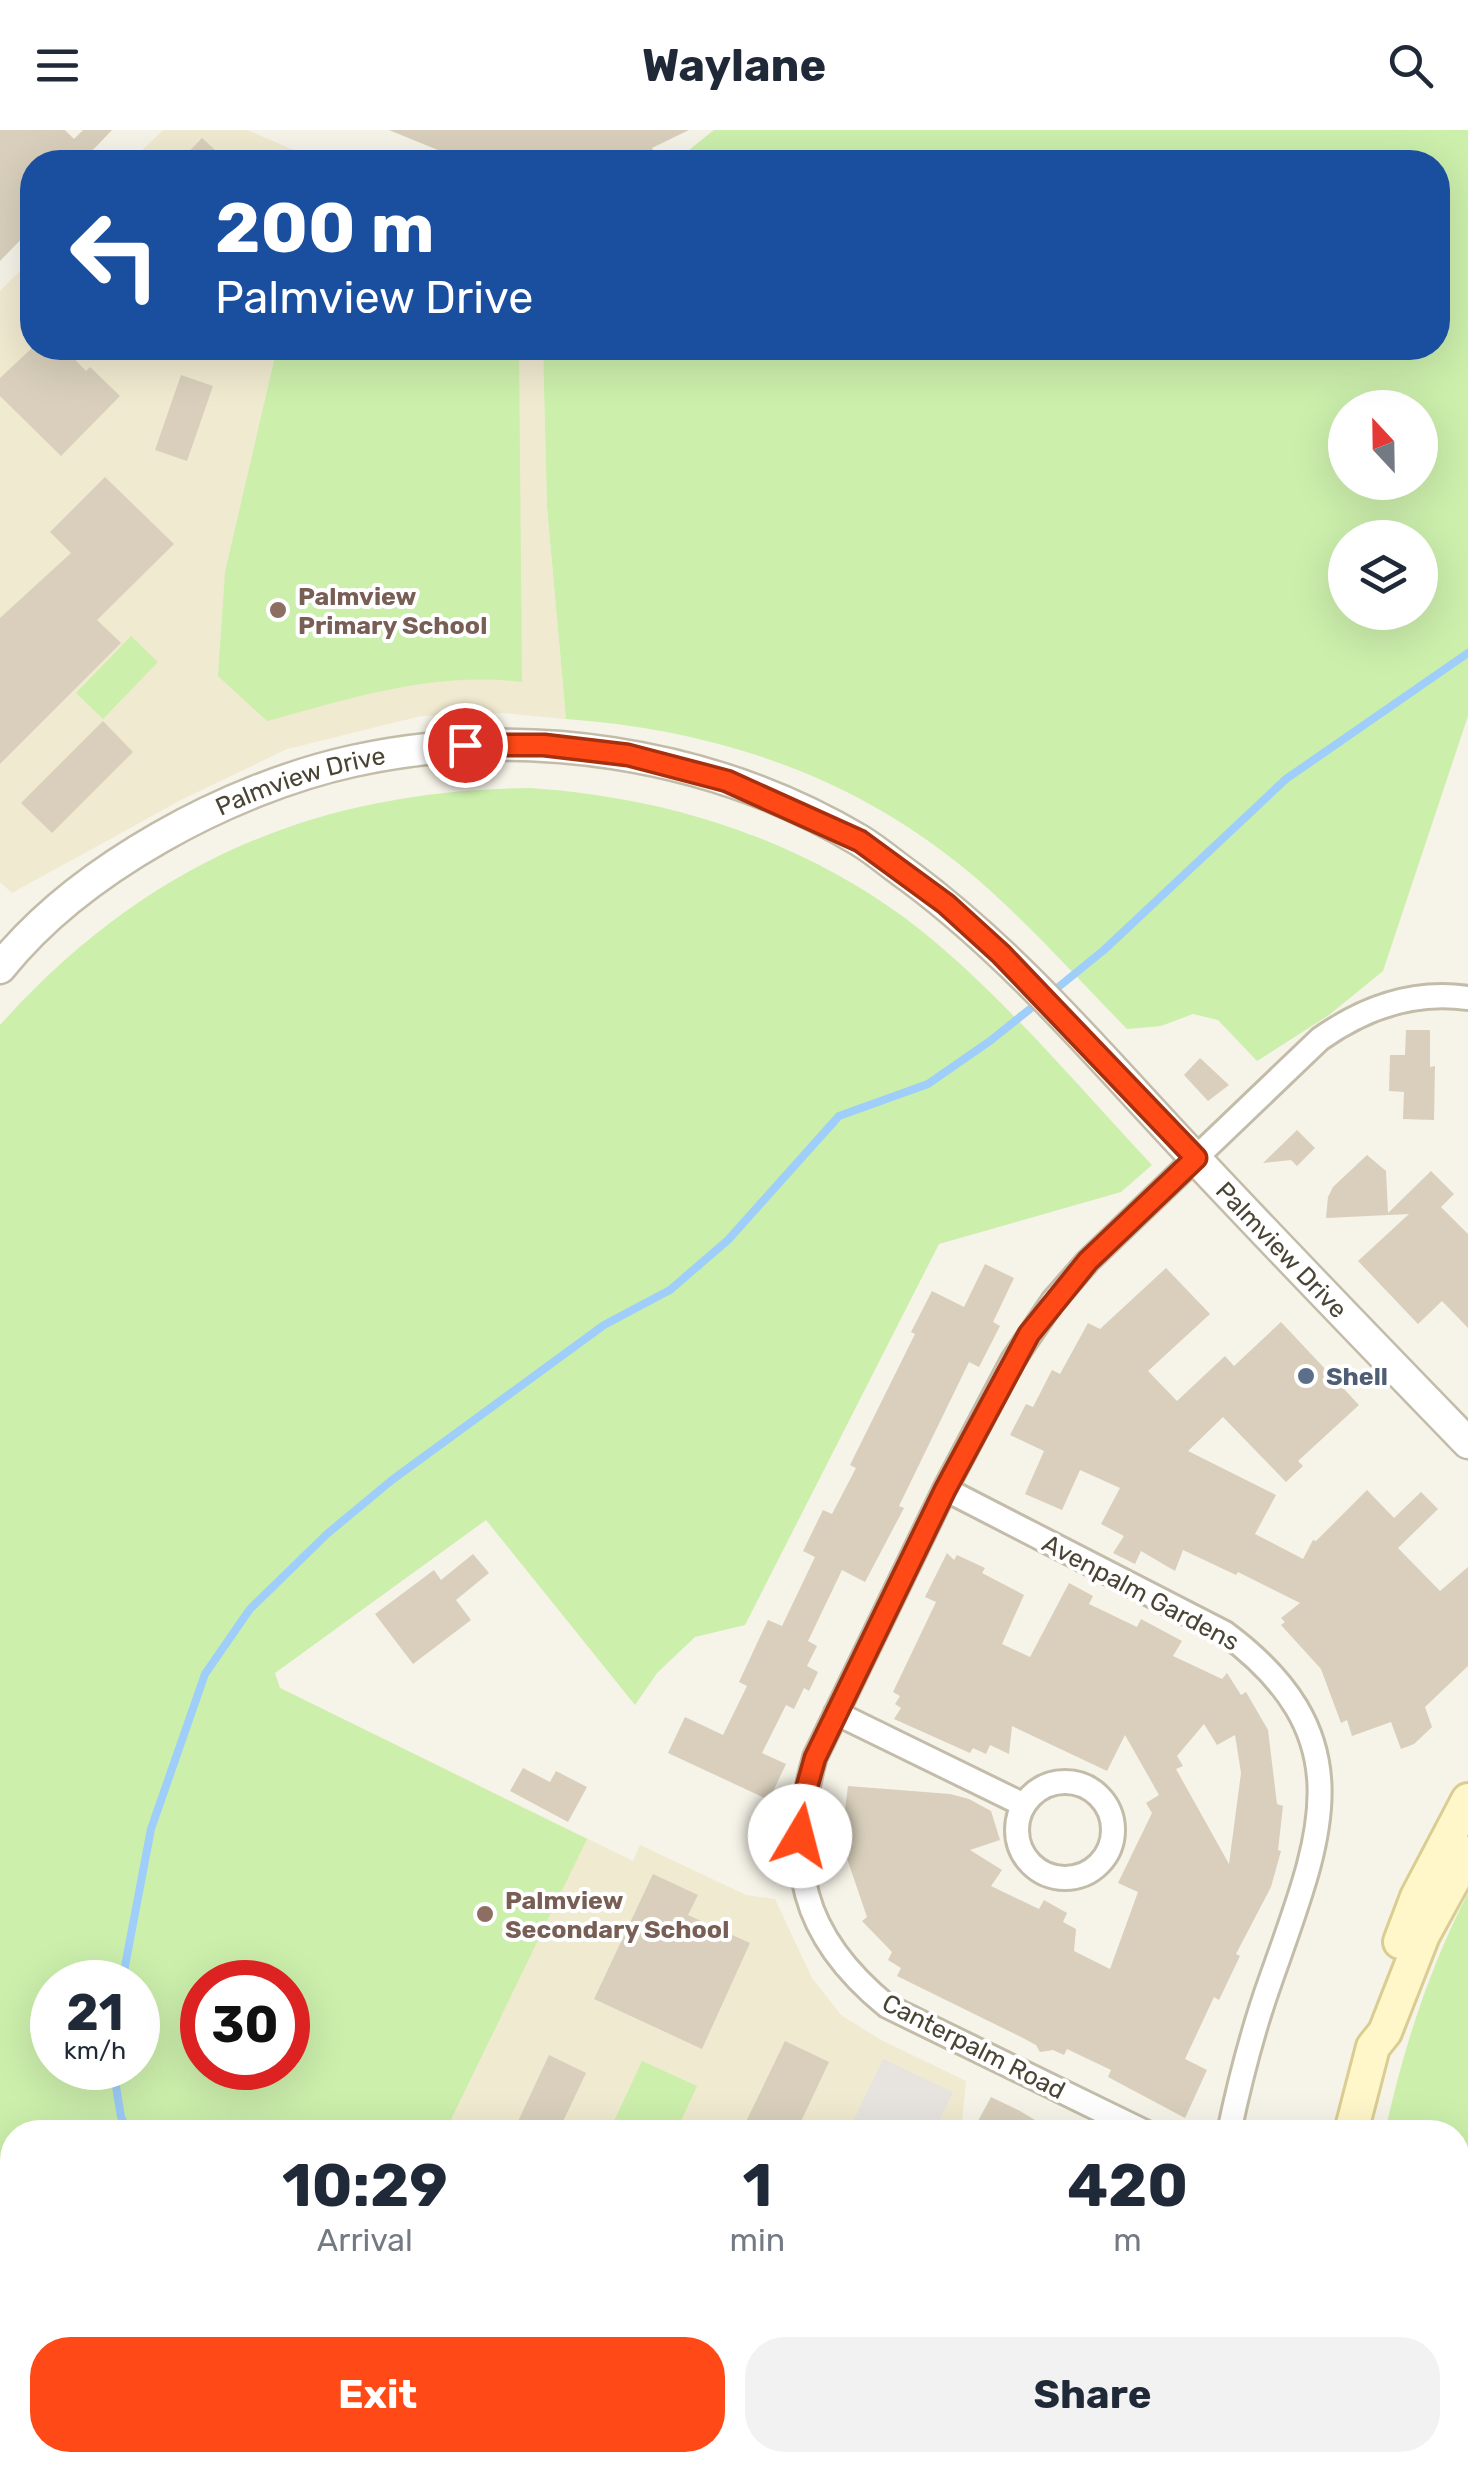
<!DOCTYPE html>
<style>
body{margin:0;font-family:Rubik,sans-serif;background:#f2f2f3;color:#1f2937;height:100vh;display:flex;flex-direction:column;font-size:38px;white-space:nowrap}
*{box-sizing:border-box;margin:0}
p{font-size:32px;color:#747a83}
.icon{flex:none;width:55px;height:55px;fill:none;stroke:currentColor;stroke-width:2;stroke-linecap:round;stroke-linejoin:round}
.map{position:relative;flex:1;overflow:hidden}
.panel{position:absolute;left:0px;top:1990px;width:1470px;height:352px;display:flex;flex-direction:column;background:#fff;border-radius:40px 40px 0 0;box-shadow:0 10px 40px #0002}
.panel>*{flex:none}
.guide{position:absolute;left:20px;top:20px;width:1430px;height:210px;border-radius:40px;box-shadow:0 10px 40px #0002;background:#1a4fa0;color:#fff;overflow:hidden}
.needle{width:65px;rotate:338deg}
.tools{position:absolute;left:1328px;top:260px;display:grid;gap:20px}
.tools a{display:grid;place-items:center;width:110px;height:110px;border-radius:50%;background:#fff;box-shadow:0 10px 40px #0002;font-size:50px}
.speed{position:absolute;left:30px;top:1830px;display:flex;gap:20px;font-size:50px;font-weight:700;text-align:center}
.speed>*{display:grid;place-content:center;width:130px;height:130px;border-radius:50%;background:#fff;box-shadow:0 10px 40px #0002;line-height:1}
.speed small{font-size:25px;font-weight:400}
.speed .limit{border:15px solid #d22;background:#fff;color:#111}
.pin{position:absolute;display:grid;place-items:center;width:85px;height:85px;color:#fff;margin:-42px;border:5px solid #fff;border-radius:50%;box-shadow:0 2px 10px #0007}
.me{position:absolute;width:110px;margin:-55px;rotate:8deg;stroke-linejoin:round;filter:drop-shadow(0 0 8px #0008)}
.turn{display:flex;align-items:center;gap:35px;height:210px;padding:0 30px;font-size:45px}
.turn .icon{width:130px;height:130px;stroke-width:2.5}
.turn b{display:block;font-size:70px;line-height:85px}
.eta{display:flex;justify-content:space-evenly;align-items:center;height:170px;text-align:center}
.eta b{font-size:60px;font-weight:700;line-height:70px}
.button{display:flex;gap:20px;margin-top:auto;padding:20px 30px}
.button a{flex:1;height:115px;border-radius:40px;background:#ff4916;color:#fff;font-size:40px;font-weight:700;line-height:115px;text-align:center}
.button a+a{background:#f2f2f3;color:#1f2937}
header{display:flex;justify-content:space-between;align-items:center;height:130px;padding:0 30px;background:#fff;font-size:45px;font-weight:700}
.map>svg:first-child{display:block}
.education{fill:#f0ead0;fill-rule:evenodd}
.green{fill:#ccefac;fill-rule:evenodd}
.parking{fill:#e7e4e0}
.lines{fill:none;stroke-linecap:round;stroke-linejoin:round}
.stream{stroke:#9ecef9;stroke-width:8}
.building{fill:#d9cfbc;fill-rule:evenodd}
.minor-casing{stroke:#c3bca9;stroke-width:28}
.tertiary-casing{stroke:#c3bca9;stroke-width:35}
.secondary-casing{stroke:#dacd92;stroke-width:38}
.minor{stroke:#fff;stroke-width:22}
.tertiary{stroke:#fff;stroke-width:30}
.secondary{stroke:#fff6c9;stroke-width:32}
.route-casing{stroke:#a62f0e;stroke-width:25}
.route{stroke:#ff4916;stroke-width:18}
.education-dot{fill:#8d6e63;stroke:#fff;stroke-width:4}
.service-dot{fill:#5c6f8a;stroke:#fff;stroke-width:4}
.labels{text-anchor:middle;stroke-width:8;stroke-linejoin:round;paint-order:stroke}
.education-label{font-size:25px;font-weight:bold;fill:#785e54;stroke:#fff;text-anchor:start}
.street-label{font-size:25px;fill:#4a4435;stroke:#fff}
.service-label{font-size:25px;font-weight:bold;fill:#4e5e75;stroke:#fff;text-anchor:start}
</style>
<header><svg class="icon" aria-label="menu" viewBox="0 0 24 24"><path d="M4 6h16M4 12h16M4 18h16"/></svg>Waylane<svg class="icon" aria-label="search" viewBox="0 0 24 24"><circle cx="10" cy="10" r="6"/><path d="M15 15l6 6"/></svg></header>
<div class="map">
<svg width="1468" height="2342" viewBox="0 0 1468 2342">
<rect width="100%" height="100%" fill="#f6f3e8"/>
<path class="education" d="M 163,0 L 247,0 L 322,32 L 130,32 Z
M 32,129 L 32,218 L 543,218 L 547,377 L 566,589 L 504,583 L 421,586 L 287,619 L 181,670 L 12,763 L 0,752 L 0,161 Z
M 280,1558 L 633,1731 L 640,1715 L 746,1765 L 775,1769 L 812,1848 L 841,1885 L 881,1910 L 966,1951 L 961,2002 L 229,2002 L 184,1901 ZM 202,1852 L 288,1852 L 288,1938 L 202,1938 Z
M 564,2330 L 913,2330 L 908,2342 L 583,2342 Z"/>
<path class="green" d="M 714,0 L 1468,0 L 1468,586 L 1383,841 L 1329,885 L 1257,931 L 1218,890 L 1193,884 L 1161,896 L 1127,899 C 1072,843 1020,783 959,734 C 846,643 710,599 566,589 L 547,377 L 543,218 L 1438,218 L 1438,32 L 674,32 ZM 1345,278 L 1420,278 L 1420,352 L 1345,352 ZM 1345,408 L 1420,408 L 1420,482 L 1345,482 Z
M 277,218 L 519,218 L 522,552 C 433,541 352,568 267,591 L 218,546 L 225,442 Z
M 131,506 L 158,532 L 103,589 L 76,563 Z
M 530,658 C 665,667 794,707 905,788 C 993,854 1076,954 1152,1035 L 1121,1062 L 939,1114 L 745,1495 L 695,1507 L 657,1543 L 635,1575 L 486,1390 L 275,1543 L 280,1558 L 587,1709 L 445,2002 L 12,2002 L 12,2330 L 22,2330 L 24,2342 L 0,2342 L 0,895 C 145,734 314,660 530,658 ZM 52,1852 L 138,1852 L 138,1938 L 52,1938 ZM 202,1852 L 288,1852 L 288,1938 L 202,1938 Z
M 1468,1763 L 1468,2342 L 1363,2342 L 1363,2330 L 1458,2330 L 1458,2002 L 1385,2002 C 1403,1919 1429,1839 1468,1763 Z
M 642,1931 L 697,1956 L 676,2002 L 609,2002 Z
M 25,2330 L 564,2330 L 583,2342 L 28,2342 Z"/>
<path class="parking" d="M 883,1929 L 953,1962 L 934,2002 L 848,2002 Z"/>
<g class="lines">
<path class="stream" d="M 1051,863 L 1104,820 L 1286,649 L 1468,523
M 122,1852 L 151,1699 L 205,1544 L 250,1479 L 327,1404 L 392,1350 L 604,1195 L 670,1160 L 728,1110 L 839,986 L 928,954 L 990,911 L 1040,871
M 113,1938 L 121,1987 L 128,2002
M 93,2330 L 94,2342
M 371,2330 L 388,2342"/>
</g>
<path class="building" d="M 0,0 L 65,0 L 74,9 L 83,0 L 112,0 L 89,24 L 97,32 L 32,32 L 32,98 L 0,131 Z
M 389,0 L 689,0 L 652,18 L 659,32 L 467,32 Z
M 202,8 L 228,32 L 179,32 Z
M 32,218 L 64,218 L 86,241 L 90,237 L 120,266 L 61,326 L 0,266 L 0,248 Z
M 181,245 L 213,256 L 187,331 L 155,320 Z
M 105,347 L 174,414 L 97,490 L 121,513 L 0,634 L 0,488 L 71,423 L 50,402 Z
M 103,591 L 133,622 L 52,703 L 21,673 Z
M 1406,900 L 1430,900 L 1430,937 L 1435,936 L 1434,990 L 1403,989 L 1404,962 L 1389,961 L 1390,925 L 1405,925 Z
M 1200,928 L 1229,955 L 1208,971 L 1184,945 Z
M 1297,1000 L 1315,1018 L 1297,1036 L 1291,1030 L 1263,1033 Z
M 1367,1025 L 1386,1041 L 1388,1083 L 1431,1041 L 1454,1064 L 1441,1077 L 1468,1104 L 1468,1198 L 1442,1171 L 1418,1194 L 1358,1131 L 1409,1084 L 1326,1088 L 1328,1067 L 1333,1057 Z
M 985,1134 L 1014,1148 L 993,1192 L 1000,1196 L 979,1237 L 969,1232 L 899,1376 L 904,1378 L 865,1452 L 842,1440 L 808,1511 L 817,1516 L 807,1536 L 818,1542 L 809,1561 L 804,1558 L 794,1579 L 786,1575 L 762,1623 L 786,1634 L 769,1670 L 668,1623 L 685,1587 L 723,1605 L 747,1556 L 739,1552 L 759,1509 L 768,1490 L 782,1496 L 815,1427 L 803,1421 L 823,1380 L 832,1384 L 856,1338 L 850,1335 L 915,1204 L 911,1202 L 932,1161 L 964,1177 Z
M 1166,1138 L 1210,1184 L 1148,1241 L 1177,1271 L 1225,1226 L 1234,1236 L 1281,1192 L 1359,1275 L 1298,1331 L 1303,1336 L 1286,1352 L 1223,1287 L 1188,1321 L 1276,1365 L 1255,1404 L 1303,1429 L 1313,1410 L 1316,1411 L 1367,1360 L 1394,1388 L 1421,1362 L 1438,1379 L 1398,1418 L 1440,1461 L 1468,1437 L 1468,1536 L 1425,1577 L 1432,1597 L 1414,1614 L 1401,1619 L 1391,1592 L 1352,1606 L 1347,1590 L 1341,1593 L 1321,1539 L 1281,1495 L 1285,1492 L 1281,1488 L 1300,1473 L 1238,1442 L 1236,1445 L 1183,1420 L 1175,1441 L 1141,1421 L 1135,1434 L 1113,1423 L 1124,1406 L 1101,1394 L 1120,1358 L 1080,1340 L 1062,1380 L 1025,1364 L 1044,1321 L 1010,1305 L 1026,1274 L 1033,1277 L 1052,1240 L 1060,1244 L 1088,1193 L 1100,1199 Z
M 947,1423 L 954,1430 L 957,1425 L 985,1438 L 982,1443 L 1024,1465 L 1002,1514 L 1030,1527 L 1069,1453 L 1093,1466 L 1089,1474 L 1137,1497 L 1141,1489 L 1182,1511 L 1173,1526 L 1222,1549 L 1227,1543 L 1241,1565 L 1246,1562 L 1268,1600 L 1277,1674 L 1283,1676 L 1278,1720 L 1281,1721 L 1271,1757 L 1236,1824 L 1240,1826 L 1219,1870 L 1214,1867 L 1185,1929 L 1207,1940 L 1185,1988 L 1108,1947 L 1111,1940 L 1067,1919 L 1064,1925 L 1053,1920 L 1040,1922 L 1036,1915 L 1021,1907 L 897,1846 L 901,1838 L 888,1830 L 892,1822 L 862,1791 L 867,1787 L 841,1711 L 848,1656 L 950,1664 L 969,1669 L 991,1681 L 1000,1710 L 970,1720 L 1002,1740 L 991,1756 L 1039,1779 L 1044,1770 L 1067,1783 L 1063,1792 L 1076,1799 L 1074,1821 L 1110,1839 L 1138,1762 L 1118,1753 L 1152,1683 L 1146,1673 L 1159,1665 L 1125,1605 L 1107,1641 L 1012,1596 L 1009,1624 L 990,1615 L 986,1624 L 973,1618 L 970,1623 L 894,1589 L 901,1578 L 895,1574 L 900,1566 L 893,1562 L 936,1472 L 925,1467 ZM 1204,1594 L 1217,1615 L 1235,1605 L 1241,1643 L 1229,1734 L 1176,1639 L 1183,1636 L 1177,1626 Z
M 473,1424 L 489,1443 L 456,1470 L 471,1490 L 413,1534 L 375,1484 L 434,1440 L 441,1450 Z
M 523,1638 L 550,1652 L 556,1641 L 587,1657 L 568,1692 L 510,1661 Z
M 653,1744 L 698,1765 L 688,1785 L 750,1813 L 702,1919 L 594,1869 Z
M 785,1911 L 829,1932 L 796,2002 L 741,2002 Z
M 549,1925 L 586,1943 L 558,2002 L 513,2002 Z
M 991,1967 L 1020,1981 L 1055,2002 L 972,2002 Z"/>
<g class="lines">
<g class="minor-casing">
<path id="minor" d="M 945,1359 L 1225,1503 C 1366,1608 1321,1707 1271,1849 C 1253,1899 1240,1950 1229,2002
M 836,1583 L 1024,1675
M1017 1700a48 48 0 1 1 96 0a48 48 0 1 1-96 0Z
M 1145,2002 L 887,1876 C 800,1805 785,1733 815,1627 L 945,1359 L 1013,1230 L 1053,1171 L 1088,1131 L 1320,909 C 1364,878 1413,860 1468,868
M 1202,2342 L 1203,2330"/>
</g>
<g class="tertiary-casing">
<g id="tertiary">
<path id="s1" d="M 0,838 C 79,739 230,658 353,631 C 522,594 709,621 859,710 C 877,721 893,735 910,747 C 1012,823 1095,921 1181,1013 C 1275,1114 1372,1214 1468,1313"/>
</g>
</g>
<g class="secondary-casing">
<path id="secondary" d="M 1400,1812 L 1417,1767 L 1468,1670
M 1351,2002 L 1373,1917 L 1385,1902 L 1423,1805 L 1468,1723
M 1319,2342 L 1320,2330"/>
</g>
<use href="#minor" class="minor"/>
<use href="#tertiary" class="tertiary"/>
<use href="#secondary" class="secondary"/>
</g>
<g class="lines">
<g class="route-casing">
<path id="route" d="M 465,615 L 544,615 L 628,625 L 727,651 L 860,711 L 946,774 L 1001,824 L 1196,1028 L 1088,1131 L 1029,1204 L 945,1360 L 815,1628 L 806,1660 L 800,1706"/>
</g>
<use href="#route" class="route"/>
</g>
<g class="education-dot">
<circle cx="278" cy="480" r="10"/>
<circle cx="485" cy="1784" r="10"/>
</g>
<circle class="service-dot" cx="1306" cy="1246" r="10"/>
<g class="labels">
<g class="education-label">
<text x="298" y="475">Palmview<tspan x="298" dy="29">Primary School</tspan></text>
<text x="505" y="1779">Palmview<tspan x="505" dy="29">Secondary School</tspan></text>
</g>
<g class="street-label">
<text dy="9" stroke="none"><textPath href="#s1" startOffset="360">Palmview Drive</textPath></text>
<text dy="9" stroke="none"><textPath href="#s1" startOffset="1530">Palmview Drive</textPath></text>
<text transform="translate(1141 1462) rotate(28)" y="9">Avenpalm Gardens</text>
<text transform="translate(974 1916) rotate(27)" y="9">Canterpalm Road</text>
</g>
<g class="service-label">
<text x="1326" y="1255">Shell</text>
</g>
</g>
</svg>
<div class="tools">
<a><svg class="needle" viewBox="-14 -14 28 28"><path d="M0-13l5 13h-10z" fill="#e53935"/><path d="M0 13l5-13h-10z" fill="#747a83"/></svg></a>
<a><svg class="icon" aria-label="layers" viewBox="0 0 24 24"><path d="M12 4l9 5-9 5-9-5zM3 14l9 5 9-5"/></svg></a>
</div>
<div class="speed"><div>21<small>km/h</small></div><div class="limit">30</div></div>
<div class="pin" style="left:465px;top:615px;background:#d93025"><svg class="icon" aria-label="arrive" viewBox="0 0 24 24"><path d="M6 21V4h12l-3 4 3 4H6"/></svg></div>
<svg class="me" style="left:800px;top:1706px" viewBox="-20 -20 40 40"><circle r="19" fill="#fff"/><path d="M0-13L10 11 0 6-10 11z" fill="#ff4916"/></svg>
<div class="guide">
<div class="turn"><svg class="icon" aria-label="left" viewBox="0 0 24 24"><path d="M17 20v-9H6M10 6l-5 5 5 5"/></svg><div><b>200 m</b>Palmview Drive</div></div>
</div>
<section class="panel">
<div class="eta">
<div><b>10:29</b><p>Arrival</p></div>
<div><b>1</b><p>min</p></div>
<div><b>420</b><p>m</p></div>
</div>
<div class="button"><a>Exit</a><a>Share</a></div>
</section>
</div>
